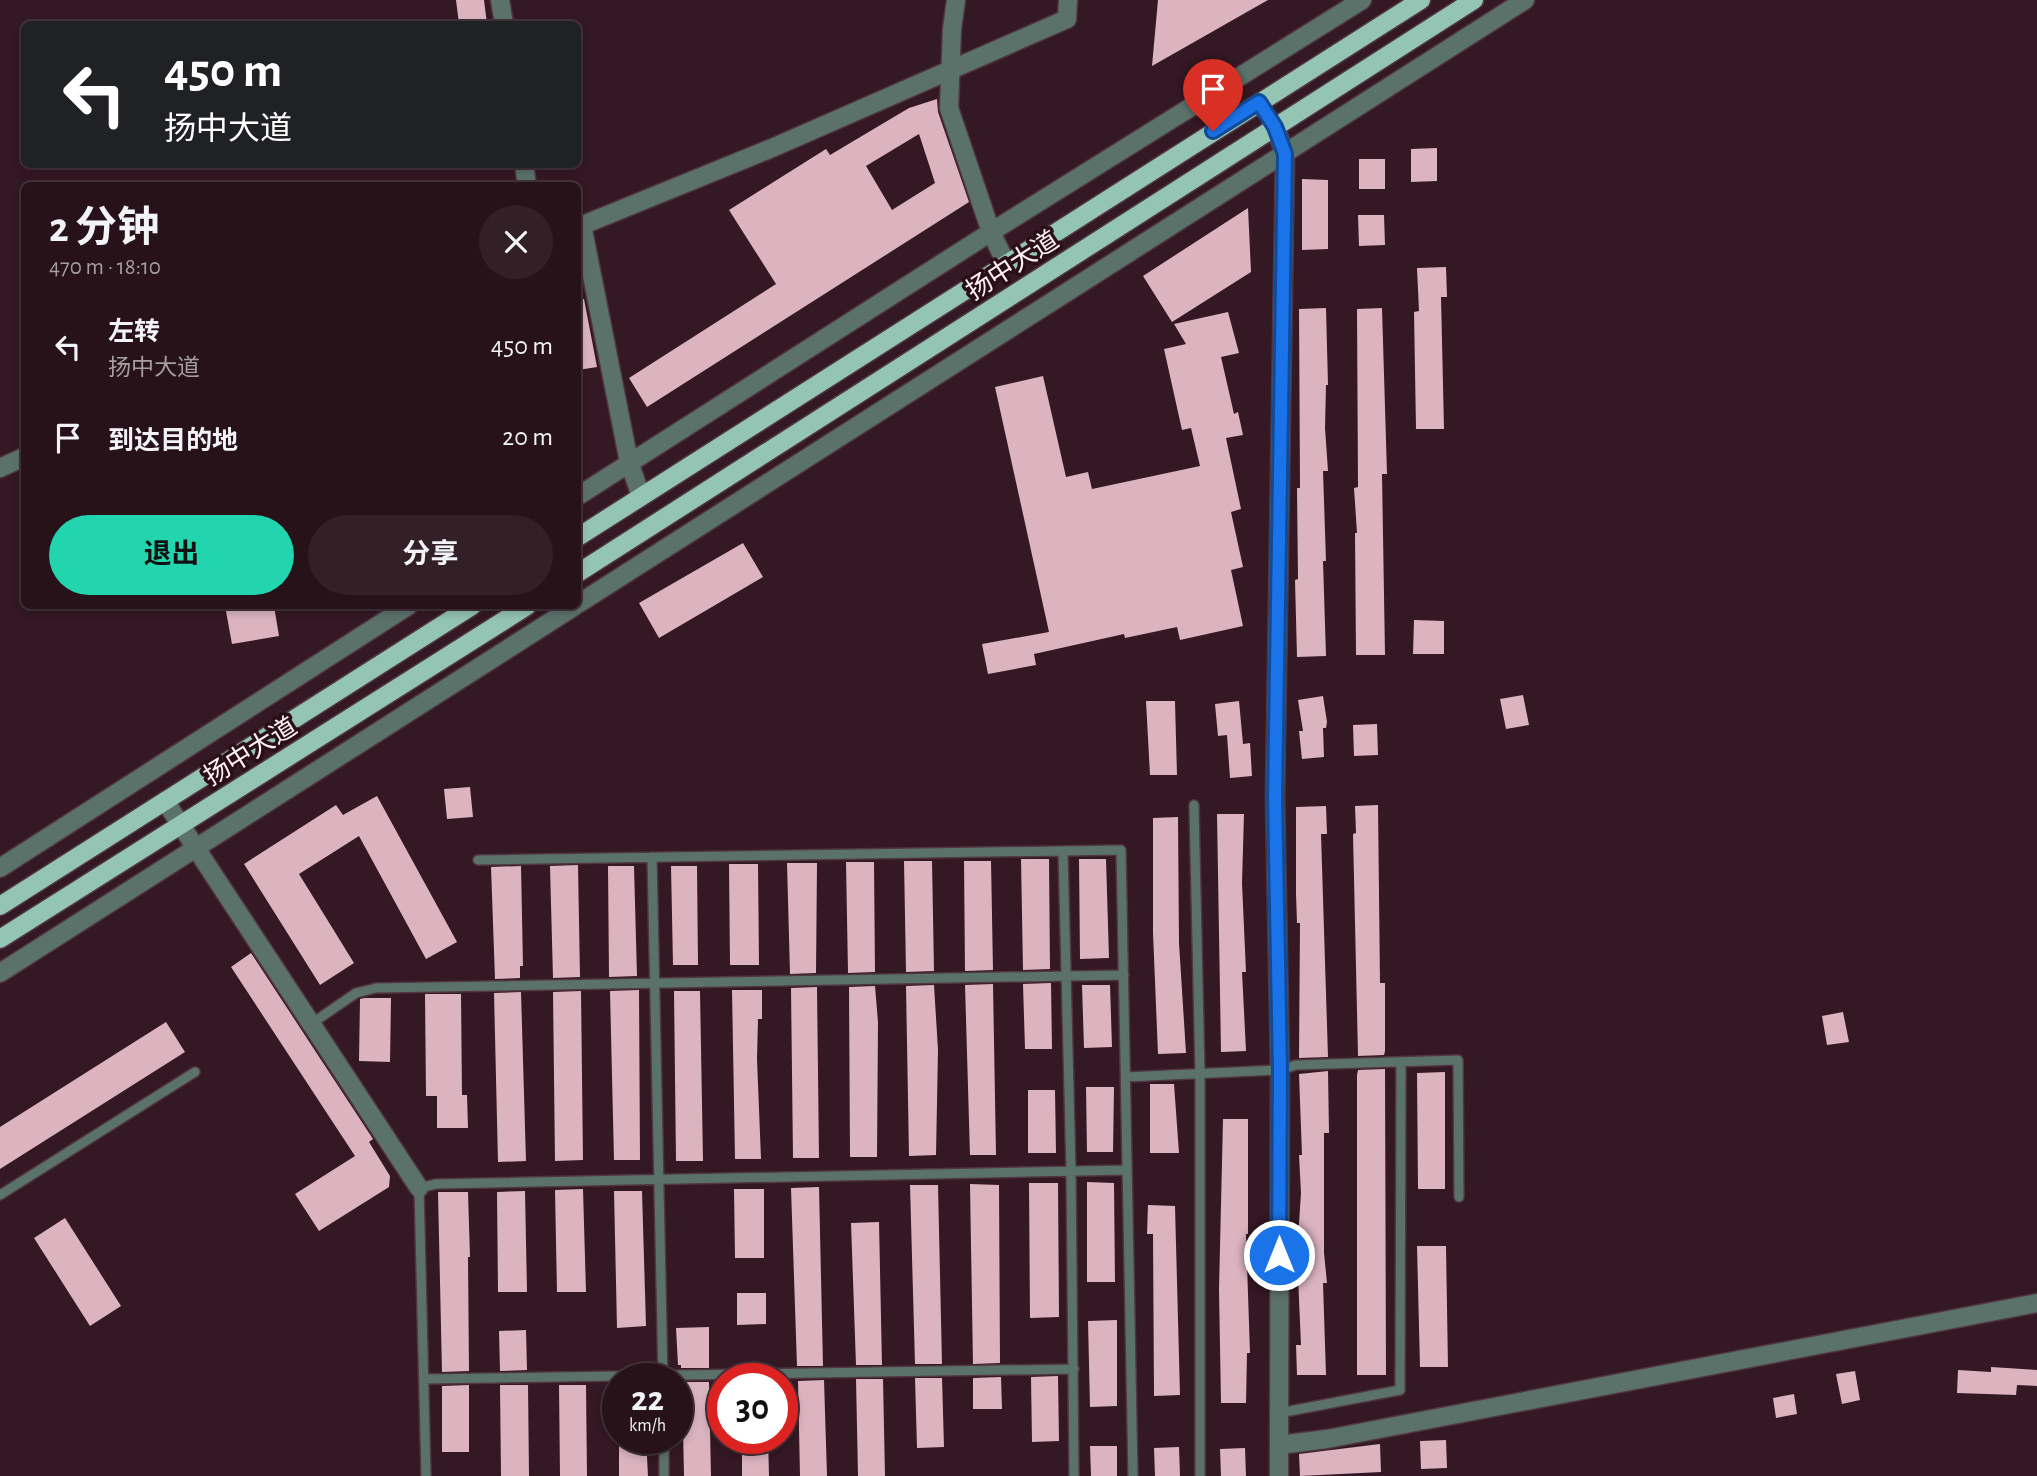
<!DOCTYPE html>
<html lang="zh">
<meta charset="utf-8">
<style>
body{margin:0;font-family:"Alegreya Sans","Noto Sans SC",sans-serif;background:#332027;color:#f1f3f6;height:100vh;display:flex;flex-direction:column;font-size:26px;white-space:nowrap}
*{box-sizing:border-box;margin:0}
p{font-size:23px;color:#a49ea2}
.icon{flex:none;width:38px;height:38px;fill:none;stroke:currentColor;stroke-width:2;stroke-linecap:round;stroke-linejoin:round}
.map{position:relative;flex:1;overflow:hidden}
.drawer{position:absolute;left:21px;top:182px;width:560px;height:427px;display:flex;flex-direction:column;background:#27121a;border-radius:10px;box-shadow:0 4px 10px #0003,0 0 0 2px #433239}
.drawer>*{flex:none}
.banner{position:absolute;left:21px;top:21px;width:560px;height:147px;border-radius:10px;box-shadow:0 4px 10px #0003,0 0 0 2px #433239;background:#202124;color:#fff;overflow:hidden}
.speed{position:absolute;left:602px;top:1363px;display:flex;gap:14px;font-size:35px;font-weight:700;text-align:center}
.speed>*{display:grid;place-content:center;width:91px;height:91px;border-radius:50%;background:#27121a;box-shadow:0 4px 10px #0003,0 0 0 2px #433239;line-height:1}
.speed small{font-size:18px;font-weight:400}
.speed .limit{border:10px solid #d22;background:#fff;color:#111}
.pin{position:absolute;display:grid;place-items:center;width:60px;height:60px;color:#fff;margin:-72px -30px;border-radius:50% 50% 50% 0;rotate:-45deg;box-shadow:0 0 7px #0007}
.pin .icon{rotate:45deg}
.me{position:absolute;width:77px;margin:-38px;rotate:0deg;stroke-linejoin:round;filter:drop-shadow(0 0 5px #0008)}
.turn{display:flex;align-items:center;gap:24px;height:147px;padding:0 28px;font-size:32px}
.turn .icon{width:91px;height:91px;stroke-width:2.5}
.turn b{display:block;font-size:49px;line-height:60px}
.round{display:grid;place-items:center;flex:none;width:74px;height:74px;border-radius:37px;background:#332027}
.headline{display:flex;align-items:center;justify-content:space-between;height:119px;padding:0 28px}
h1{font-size:42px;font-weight:700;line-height:52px}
.primary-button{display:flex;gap:14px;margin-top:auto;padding:14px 28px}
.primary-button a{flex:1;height:80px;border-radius:42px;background:#23d5af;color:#111;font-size:28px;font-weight:700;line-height:80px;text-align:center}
.primary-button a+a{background:#332027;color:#f1f3f6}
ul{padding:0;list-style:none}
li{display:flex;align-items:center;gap:21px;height:91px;padding:0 28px}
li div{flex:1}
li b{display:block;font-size:26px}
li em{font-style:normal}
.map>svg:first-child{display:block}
.building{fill:#dbb4c0;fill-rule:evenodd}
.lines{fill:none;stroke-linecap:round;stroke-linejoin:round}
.service-casing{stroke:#503640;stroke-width:12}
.minor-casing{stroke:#503640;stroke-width:21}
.primary-casing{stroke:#503640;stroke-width:21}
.service{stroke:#5b726b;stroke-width:9}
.minor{stroke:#5b726b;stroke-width:18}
.primary{stroke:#93c4b4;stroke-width:18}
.route-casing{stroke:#114b97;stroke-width:18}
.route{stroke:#1a73e8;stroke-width:12}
.labels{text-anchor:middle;stroke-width:7;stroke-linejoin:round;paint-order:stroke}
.street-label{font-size:26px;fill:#fdf0f4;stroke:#2a0f19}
</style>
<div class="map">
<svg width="2037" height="1476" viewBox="0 0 2037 1476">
<rect width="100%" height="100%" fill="#341823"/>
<path class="building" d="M 456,0 L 484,0 L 487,24 L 459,24 Z
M 1158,0 L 1268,0 L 1152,66 Z
M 937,99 L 938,112 L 969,202 L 647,407 L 629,378 L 776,284 L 729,210 L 826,149 L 830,155 L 909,108 ZM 919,134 L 935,183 L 892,210 L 866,166 Z
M 1437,148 L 1437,181 L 1411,182 L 1411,149 Z
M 1359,159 L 1385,159 L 1385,189 L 1359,189 Z
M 1302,179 L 1328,180 L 1328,249 L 1302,250 Z
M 1248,208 L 1251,272 L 1172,322 L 1143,276 Z
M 1358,215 L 1384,215 L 1385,245 L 1359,246 Z
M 1446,267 L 1447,297 L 1441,297 L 1444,429 L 1416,429 L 1414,312 L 1419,311 L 1417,268 Z
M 578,299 L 584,299 L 597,367 L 578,370 Z
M 1326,308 L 1328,385 L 1326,385 L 1325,428 L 1328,471 L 1323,471 L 1326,561 L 1323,561 L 1326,656 L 1297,657 L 1295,580 L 1298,579 L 1297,488 L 1300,488 L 1299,309 Z
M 1382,308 L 1387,474 L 1382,474 L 1385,655 L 1356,655 L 1355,533 L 1357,533 L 1354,488 L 1358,487 L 1357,309 Z
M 1228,312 L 1239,353 L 1221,357 L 1234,414 L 1238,412 L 1243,435 L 1226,438 L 1241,509 L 1231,512 L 1243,567 L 1231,570 L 1243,626 L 1180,640 L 1177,627 L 1125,638 L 1124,634 L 1034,654 L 1036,665 L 988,674 L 982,644 L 1049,632 L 995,387 L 1043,376 L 1066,477 L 1088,472 L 1092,489 L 1200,466 L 1191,428 L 1182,430 L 1164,349 L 1186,344 L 1174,324 Z
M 743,543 L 763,577 L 659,638 L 639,603 Z
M 225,606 L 274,606 L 279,636 L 232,644 Z
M 1414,620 L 1444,621 L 1444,654 L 1413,654 Z
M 1523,695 L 1529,725 L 1506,729 L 1500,699 Z
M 1323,696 L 1327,722 L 1326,728 L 1323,728 L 1324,757 L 1302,759 L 1299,731 L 1303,731 L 1298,700 Z
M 1146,701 L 1175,701 L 1177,775 L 1150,775 Z
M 1239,701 L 1243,744 L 1250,743 L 1252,776 L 1230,778 L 1227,735 L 1218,736 L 1215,704 Z
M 1377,724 L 1378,755 L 1354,756 L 1353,725 Z
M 470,787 L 473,817 L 447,819 L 444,789 Z
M 377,796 L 457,942 L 426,959 L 359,836 L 299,874 L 354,963 L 320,985 L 244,864 L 336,805 L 343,815 Z
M 1378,805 L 1380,983 L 1385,983 L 1385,1051 L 1384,1055 L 1358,1056 L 1353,834 L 1356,833 L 1355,806 Z
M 1326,806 L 1327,834 L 1321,834 L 1328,1057 L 1299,1058 L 1300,923 L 1297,923 L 1296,894 L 1296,807 Z
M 1217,814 L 1244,814 L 1242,883 L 1246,972 L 1242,972 L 1246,1051 L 1221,1052 Z
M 1178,817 L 1179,943 L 1186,1053 L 1158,1054 L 1153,933 L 1153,818 Z
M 1021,859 L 1049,859 L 1050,969 L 1023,970 Z
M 1079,859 L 1106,859 L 1109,958 L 1080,959 Z
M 904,861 L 932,861 L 934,971 L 906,972 Z
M 964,861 L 991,861 L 993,970 L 965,971 Z
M 846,862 L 874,862 L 875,972 L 848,973 Z
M 787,863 L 817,863 L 816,973 L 790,974 Z
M 729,864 L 758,864 L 759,965 L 730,965 Z
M 578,865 L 580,977 L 553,978 L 550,866 Z
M 521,866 L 523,966 L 520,966 L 520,978 L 495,979 L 491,867 Z
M 608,866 L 634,866 L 637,976 L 609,977 Z
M 671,866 L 697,866 L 698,965 L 673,965 Z
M 251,953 L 373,1139 L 369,1142 L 390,1176 L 389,1187 L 319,1231 L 295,1194 L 355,1156 L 231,967 Z
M 1051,983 L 1052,1049 L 1025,1049 L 1023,984 Z
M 993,984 L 996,1155 L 970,1155 L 965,985 Z
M 934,985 L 938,1050 L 936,1155 L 909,1156 L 906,986 Z
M 1082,985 L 1110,985 L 1112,1047 L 1084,1048 Z
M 875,986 L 878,1022 L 877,1157 L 850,1157 L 849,987 Z
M 817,987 L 819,1158 L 793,1158 L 791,988 Z
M 639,990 L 640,1160 L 614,1160 L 610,991 Z
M 732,990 L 762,990 L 762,1019 L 758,1019 L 757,1059 L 761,1159 L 735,1159 Z
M 581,991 L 583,1160 L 555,1161 L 553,992 Z
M 674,991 L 700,991 L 703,1161 L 676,1161 Z
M 521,992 L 526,1161 L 498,1162 L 494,993 Z
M 425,994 L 461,994 L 462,1095 L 467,1095 L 468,1128 L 437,1128 L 437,1096 L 426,1096 Z
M 365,998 L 391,998 L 390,1062 L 359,1061 L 360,999 Z
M 1843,1012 L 1849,1042 L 1827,1045 L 1822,1016 Z
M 166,1022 L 185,1052 L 0,1169 L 0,1127 Z
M 1385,1069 L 1386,1375 L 1357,1375 L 1357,1075 L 1358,1070 Z
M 1328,1071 L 1329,1133 L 1324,1133 L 1324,1253 L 1327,1283 L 1323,1283 L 1326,1375 L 1297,1375 L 1296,1345 L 1301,1345 L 1297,1254 L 1301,1193 L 1299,1155 L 1302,1155 L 1299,1074 Z
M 1445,1072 L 1445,1189 L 1418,1189 L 1417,1073 Z
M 1150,1084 L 1174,1084 L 1179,1153 L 1150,1153 Z
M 1086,1087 L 1114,1087 L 1113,1152 L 1087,1152 Z
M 1028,1090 L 1055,1090 L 1056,1153 L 1028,1153 Z
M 1223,1119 L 1248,1119 L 1248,1234 L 1246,1234 L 1250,1353 L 1247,1353 L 1246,1403 L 1221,1403 L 1219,1290 Z
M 1087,1182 L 1114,1183 L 1115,1282 L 1087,1282 Z
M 1029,1183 L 1058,1183 L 1059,1317 L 1030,1318 Z
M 970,1184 L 999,1185 L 1000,1363 L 973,1364 Z
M 910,1185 L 938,1185 L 942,1364 L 915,1364 Z
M 819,1187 L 823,1366 L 797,1366 L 791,1188 Z
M 583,1189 L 586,1292 L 557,1292 L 555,1190 Z
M 734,1189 L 764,1189 L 764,1258 L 735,1258 Z
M 525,1191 L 527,1292 L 498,1292 L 497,1192 Z
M 614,1191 L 642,1191 L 646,1326 L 617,1328 Z
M 438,1192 L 468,1192 L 470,1257 L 468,1257 L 469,1371 L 442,1372 Z
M 1148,1205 L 1175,1206 L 1180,1395 L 1154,1396 L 1153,1234 L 1147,1234 Z
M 65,1218 L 121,1306 L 90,1326 L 34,1238 Z
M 879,1222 L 882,1365 L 856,1365 L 851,1223 Z
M 1417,1246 L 1446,1246 L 1448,1367 L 1420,1367 Z
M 737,1293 L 766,1293 L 766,1324 L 737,1325 Z
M 1117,1320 L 1117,1406 L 1090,1407 L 1088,1321 Z
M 709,1327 L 709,1368 L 681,1368 L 681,1365 L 678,1365 L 676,1328 Z
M 526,1330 L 527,1370 L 500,1371 L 499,1331 Z
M 1991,1367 L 2037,1370 L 2037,1386 L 2017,1385 L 2016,1395 L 1957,1393 L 1958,1370 L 1991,1372 Z
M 1855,1371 L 1860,1400 L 1842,1404 L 1836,1374 Z
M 1058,1376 L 1059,1441 L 1032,1442 L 1031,1377 Z
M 1001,1377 L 1002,1409 L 973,1409 L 973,1378 Z
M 915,1378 L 942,1378 L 944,1447 L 917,1448 Z
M 856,1379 L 883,1379 L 885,1476 L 858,1476 Z
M 824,1380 L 827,1476 L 800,1476 L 798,1381 Z
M 682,1382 L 709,1382 L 711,1476 L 684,1476 Z
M 469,1385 L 469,1452 L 442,1452 L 442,1386 Z
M 500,1385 L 528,1385 L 529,1476 L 501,1476 Z
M 559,1385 L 586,1385 L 587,1476 L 560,1476 Z
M 1794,1394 L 1797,1414 L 1776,1418 L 1773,1398 Z
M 619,1438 L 646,1438 L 648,1476 L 619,1476 Z
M 742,1438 L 768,1438 L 769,1476 L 742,1476 Z
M 1446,1440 L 1447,1468 L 1421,1469 L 1420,1441 Z
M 1380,1444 L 1381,1472 L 1300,1476 L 1299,1454 Z
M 1090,1446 L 1117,1446 L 1117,1476 L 1091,1476 Z
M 1179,1447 L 1180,1476 L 1155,1476 L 1154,1448 Z
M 1245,1448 L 1246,1476 L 1221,1476 L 1220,1449 Z"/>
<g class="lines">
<g class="service-casing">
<path id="service" d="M 1194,805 L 1200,1074 L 1200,1476
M 1063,851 L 1071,1172 L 1074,1476
M 652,857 L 663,1379
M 478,860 L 1121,850 L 1133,1476
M 311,1024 L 356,993 L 376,988 L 1124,975
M 1126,1077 L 1280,1070 L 1296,1065 L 1458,1060 L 1459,1197
M 0,1195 L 195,1072
M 424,1379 L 1074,1369
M 1279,1413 L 1400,1390 L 1401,1062
M 664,1438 L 664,1476
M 426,1476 L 419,1188 L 436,1184 L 1127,1170"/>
</g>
<g class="minor-casing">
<path id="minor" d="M 500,0 L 504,24
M 956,0 L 952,29 L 949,108 L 991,232 L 1006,263
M 1275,127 L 1285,154 L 1275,797 L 1280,1070 L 1279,1445
M 524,164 L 527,186
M 582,225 L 629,462 L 641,496
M 578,227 L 772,148 L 1067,19 L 1068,0
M 0,468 L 24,457
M 578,496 L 991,232 L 1362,0
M 578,604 L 1525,0
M 165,801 L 419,1188
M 0,868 L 408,606
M 0,973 L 575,606
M 1279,1476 L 1279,1445 L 1327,1439 L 2037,1303"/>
</g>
<g class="primary-casing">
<path id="primary" d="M 578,537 L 1421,0
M 578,573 L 1474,0
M 0,906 L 472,606
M 0,939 L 527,606"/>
</g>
<use href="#service" class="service"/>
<use href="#minor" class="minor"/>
<use href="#primary" class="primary"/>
</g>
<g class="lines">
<g class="route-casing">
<path id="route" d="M 1213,131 L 1259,102 L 1275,127 L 1285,154 L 1275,797 L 1280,1070 L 1279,1255"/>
</g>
<use href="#route" class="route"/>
</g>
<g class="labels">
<g class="street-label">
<text transform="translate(1012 265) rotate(-33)" y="9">扬中大道</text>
<text transform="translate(250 751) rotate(-32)" y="9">扬中大道</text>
</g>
</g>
</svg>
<div class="speed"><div>22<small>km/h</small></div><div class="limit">30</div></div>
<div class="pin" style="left:1213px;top:131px;background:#d93025"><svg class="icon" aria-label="arrive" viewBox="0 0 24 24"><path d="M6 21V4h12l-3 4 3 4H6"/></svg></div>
<svg class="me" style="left:1279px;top:1255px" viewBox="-20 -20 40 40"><circle r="17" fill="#1a73e8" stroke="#fff" stroke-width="3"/><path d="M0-11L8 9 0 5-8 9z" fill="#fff"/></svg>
<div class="banner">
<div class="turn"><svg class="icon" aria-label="left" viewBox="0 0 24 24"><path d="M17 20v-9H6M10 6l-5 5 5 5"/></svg><div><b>450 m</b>扬中大道</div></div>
</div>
<section class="drawer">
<div class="headline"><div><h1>2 分钟</h1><p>470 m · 18:10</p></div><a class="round"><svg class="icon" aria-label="close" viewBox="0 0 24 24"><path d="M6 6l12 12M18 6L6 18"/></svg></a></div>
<ul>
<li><svg class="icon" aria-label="left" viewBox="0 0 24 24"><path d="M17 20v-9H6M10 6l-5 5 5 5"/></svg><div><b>左转</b><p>扬中大道</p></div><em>450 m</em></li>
<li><svg class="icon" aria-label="arrive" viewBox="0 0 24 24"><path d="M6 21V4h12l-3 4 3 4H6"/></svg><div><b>到达目的地</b></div><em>20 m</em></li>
</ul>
<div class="primary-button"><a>退出</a><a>分享</a></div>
</section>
</div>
